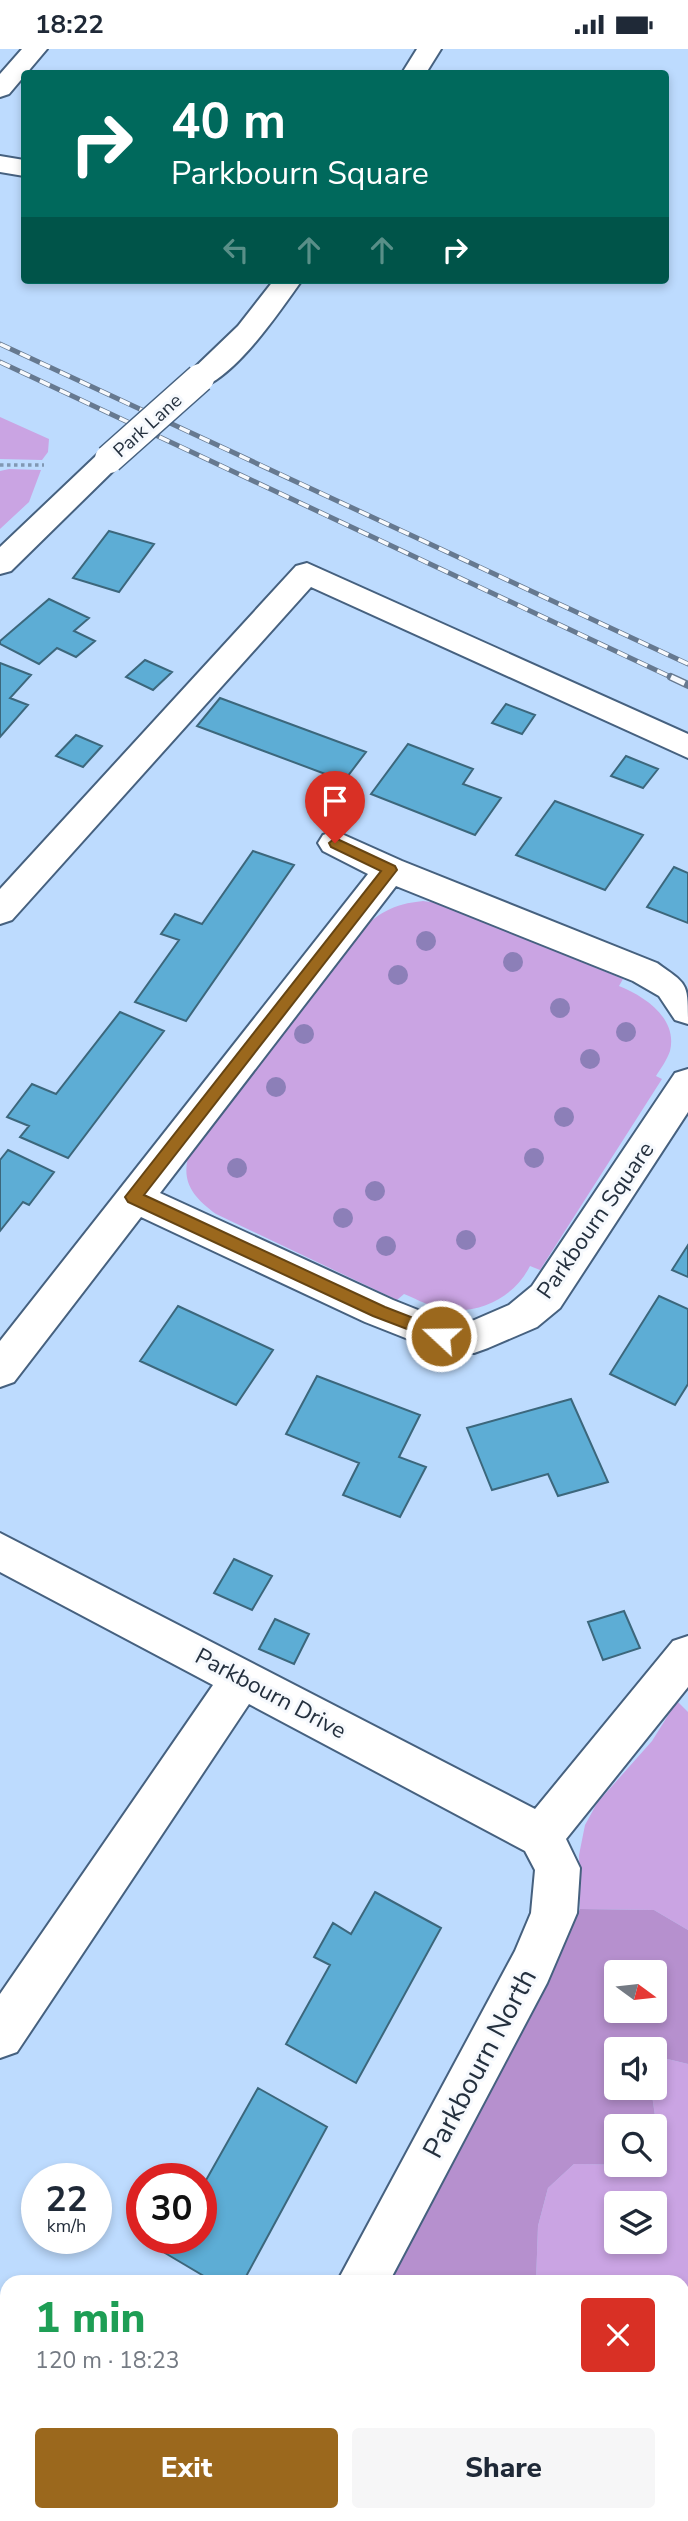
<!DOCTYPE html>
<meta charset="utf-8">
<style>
body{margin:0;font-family:"Nunito Sans",sans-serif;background:#f6f6f7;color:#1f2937;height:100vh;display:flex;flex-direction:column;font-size:26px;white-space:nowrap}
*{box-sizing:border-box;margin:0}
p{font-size:23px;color:#747a83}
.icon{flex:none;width:38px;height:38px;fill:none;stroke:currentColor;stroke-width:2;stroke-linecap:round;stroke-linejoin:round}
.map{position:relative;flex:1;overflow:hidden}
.sheet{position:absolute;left:0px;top:2226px;width:690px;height:247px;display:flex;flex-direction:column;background:#fff;border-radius:21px 21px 0 0;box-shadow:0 4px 10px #0003}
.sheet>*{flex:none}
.hud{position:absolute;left:21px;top:21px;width:648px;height:214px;border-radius:7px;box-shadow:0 4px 10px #0003;background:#00695c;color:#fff;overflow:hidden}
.needle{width:46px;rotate:105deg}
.tools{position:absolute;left:604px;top:1911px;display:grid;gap:14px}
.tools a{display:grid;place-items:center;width:63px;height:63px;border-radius:7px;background:#fff;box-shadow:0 4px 10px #0003;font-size:35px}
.speed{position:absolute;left:21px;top:2114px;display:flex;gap:14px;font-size:35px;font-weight:700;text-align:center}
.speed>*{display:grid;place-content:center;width:91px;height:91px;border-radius:50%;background:#fff;box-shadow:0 4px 10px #0003;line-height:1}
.speed small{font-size:18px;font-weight:400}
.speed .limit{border:10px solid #d22;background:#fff;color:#111}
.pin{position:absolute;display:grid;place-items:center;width:60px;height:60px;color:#fff;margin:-72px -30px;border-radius:50% 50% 50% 0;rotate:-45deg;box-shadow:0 0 7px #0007}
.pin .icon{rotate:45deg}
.me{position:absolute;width:77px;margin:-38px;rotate:291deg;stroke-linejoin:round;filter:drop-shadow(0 0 5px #0008)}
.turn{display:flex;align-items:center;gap:24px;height:147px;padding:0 35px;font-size:32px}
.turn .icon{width:91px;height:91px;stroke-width:2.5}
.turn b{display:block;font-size:49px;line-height:60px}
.lanes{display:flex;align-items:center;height:66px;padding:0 35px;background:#0003;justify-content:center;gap:35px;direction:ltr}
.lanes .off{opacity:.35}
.round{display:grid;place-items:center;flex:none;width:74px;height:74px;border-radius:7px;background:#f6f6f7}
.head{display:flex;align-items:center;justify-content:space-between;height:119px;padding:0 35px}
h1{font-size:42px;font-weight:800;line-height:52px;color:#1e9e55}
.action{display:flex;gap:14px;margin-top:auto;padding:14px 35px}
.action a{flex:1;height:80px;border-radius:7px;background:#9b681d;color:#fff;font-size:28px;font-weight:800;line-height:80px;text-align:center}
.action a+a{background:#f6f6f7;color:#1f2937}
.status{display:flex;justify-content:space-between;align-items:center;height:49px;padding:0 35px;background:#fff;direction:ltr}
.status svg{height:19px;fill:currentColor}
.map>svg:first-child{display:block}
.green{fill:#caa4e3;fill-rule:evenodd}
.forest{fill:#b690ce;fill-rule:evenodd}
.building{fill:#5dadd5;stroke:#3c677c;stroke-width:2}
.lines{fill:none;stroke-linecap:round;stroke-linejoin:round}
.minor-casing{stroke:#46617f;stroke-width:4}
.path{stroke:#8198b3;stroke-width:3.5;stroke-dasharray:3.5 3.5;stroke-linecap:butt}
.minor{fill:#fff;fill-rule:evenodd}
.rail-far1-casing{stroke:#667990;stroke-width:5}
.rail-casing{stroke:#667990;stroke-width:8}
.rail-far1{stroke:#f6f9fd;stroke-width:3.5;stroke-dasharray:11;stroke-linecap:butt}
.rail{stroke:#f6f9fd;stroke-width:5;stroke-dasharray:15;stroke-linecap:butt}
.minor-bridge-casing{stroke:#46617f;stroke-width:31;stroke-linecap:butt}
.minor-bridge{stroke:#fff;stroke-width:28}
.tree{fill:#8c7fb8}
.route{fill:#9b681d;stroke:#654413;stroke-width:2}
.labels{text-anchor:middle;stroke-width:6;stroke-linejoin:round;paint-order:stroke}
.far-street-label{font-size:19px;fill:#24303e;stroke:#f6f9fd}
.street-label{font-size:23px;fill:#24303e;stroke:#f6f9fd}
.near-street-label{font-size:28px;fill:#24303e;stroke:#f6f9fd}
</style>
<div class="status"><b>18:22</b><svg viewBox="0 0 49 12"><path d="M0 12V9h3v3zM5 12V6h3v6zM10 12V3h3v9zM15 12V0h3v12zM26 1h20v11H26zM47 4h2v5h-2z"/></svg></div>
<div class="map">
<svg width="688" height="2472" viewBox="0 0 688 2472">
<rect width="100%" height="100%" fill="#bddbfe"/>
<path class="green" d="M 0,368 L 49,390 L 48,403 L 42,411 L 0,410 Z
M 9,420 L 41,421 L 29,453 L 0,480 L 0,422 Z
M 423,852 L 438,854 L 458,861 L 623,930 L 619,937 C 644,947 678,969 670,1002 C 667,1011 661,1019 656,1027 L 662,1030 L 540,1221 L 530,1217 C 513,1251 473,1269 435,1258 C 425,1255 414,1249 404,1245 L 397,1251 L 216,1165 C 189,1145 179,1129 192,1096 L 357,886 C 377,864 393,855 423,852 Z
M 677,1652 L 688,1663 L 688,1881 L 654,1861 L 580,1860 L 579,1806 L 585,1776 L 597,1754 L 652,1692 Z
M 655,2007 L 688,2015 L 688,2280 L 683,2288 L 682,2233 L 536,2233 L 538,2177 L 548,2139 L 574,2115 L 654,2116 L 654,2077 L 652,2077 L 655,2067 L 651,2039 L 654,2039 ZM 616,2154 L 654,2154 L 654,2193 L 616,2193 Z"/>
<path class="forest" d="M 580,1860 L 654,1861 L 688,1881 L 688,2015 L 655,2007 L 654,2000 L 616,2000 L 616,2039 L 651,2039 L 655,2067 L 652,2077 L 616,2077 L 616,2116 L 640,2116 L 574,2115 L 548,2139 L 538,2177 L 536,2233 L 389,2233 L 486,2051 ZM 616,1923 L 654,1923 L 654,1962 L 616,1962 Z
M 688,2280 L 688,2472 L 452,2472 L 457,2466 L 682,2466 L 682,2288 Z
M 264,2466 L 396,2466 L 388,2472 L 261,2472 Z"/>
<path class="building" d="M 109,482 L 154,495 L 119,543 L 73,529 Z
M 49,550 L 89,569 L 74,582 L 95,592 L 76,608 L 57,599 L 39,615 L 0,595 L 0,592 Z
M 145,611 L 172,623 L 153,641 L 126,628 Z
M 0,614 L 31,626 L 10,649 L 28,656 L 0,688 Z
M 220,649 L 366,703 L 344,732 L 197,677 Z
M 506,655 L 535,666 L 522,685 L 492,674 Z
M 76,686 L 102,697 L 83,718 L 56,707 Z
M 408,695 L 473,720 L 463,735 L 501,749 L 475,786 L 371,745 Z
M 626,707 L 658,720 L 643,739 L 611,727 Z
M 555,752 L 643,786 L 605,841 L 516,806 Z
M 253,802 L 294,816 L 186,972 L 135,953 L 179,891 L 161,885 L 175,865 L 202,875 Z
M 674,818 L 688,824 L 688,874 L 647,858 Z
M 120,963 L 164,982 L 68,1109 L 20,1088 L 29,1077 L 7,1068 L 32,1035 L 56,1045 Z
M 8,1101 L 54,1123 L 29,1156 L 23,1153 L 0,1182 L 0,1111 Z
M 688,1196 L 688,1228 L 672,1221 Z
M 659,1247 L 688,1260 L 688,1335 L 675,1356 L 610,1325 Z
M 178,1257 L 273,1301 L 236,1356 L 140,1312 Z
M 317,1327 L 420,1366 L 399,1408 L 426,1418 L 400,1468 L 343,1446 L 359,1414 L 286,1385 Z
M 571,1350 L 608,1433 L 558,1447 L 548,1425 L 492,1441 L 467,1379 Z
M 234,1510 L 272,1527 L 252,1561 L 214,1544 Z
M 624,1562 L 640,1599 L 603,1611 L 588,1573 Z
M 275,1570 L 309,1585 L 294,1615 L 259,1600 Z
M 375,1843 L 441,1879 L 356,2034 L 286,1995 L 330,1916 L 314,1908 L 333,1874 L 351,1885 Z
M 258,2039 L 327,2078 L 243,2233 L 214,2233 L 165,2204 L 174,2189 L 201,2189 L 201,2140 Z
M 9,2466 L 107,2466 L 104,2472 L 6,2472 Z"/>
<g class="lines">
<g class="minor-casing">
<path id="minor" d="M 22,0 L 47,0 L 9,45 L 0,48 L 0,25 Z
M 417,0 L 441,0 L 426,24 L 402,24 Z
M 0,107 L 24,111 L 24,127 L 0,123 Z
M 274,231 L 302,231 C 280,262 244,315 211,334 C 204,338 198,337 190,335 L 186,329 L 190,323 L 238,277 Z
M 109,401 L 119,404 L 124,410 L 119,416 L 11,522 L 0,525 L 0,498 L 99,404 Z
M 307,514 L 688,685 L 688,709 L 311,538 L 12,871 L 0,875 L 0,840 L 296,517 Z
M 335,782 L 402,812 L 657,914 C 688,936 688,933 688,975 L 675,971 L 659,947 L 633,932 L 396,837 L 160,1144 L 393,1251 L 443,1271 L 472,1272 L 509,1256 L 532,1237 L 675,1024 L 688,1020 L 688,1063 L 560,1259 L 537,1278 L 488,1299 L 474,1304 L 441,1303 L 365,1273 L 141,1168 L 14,1333 L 0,1338 L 0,1292 L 368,825 L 323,802 L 318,794 L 323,786 Z
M 0,1484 L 535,1760 L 673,1592 L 688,1587 L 688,1638 L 566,1790 L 580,1819 L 577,1864 L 547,1934 L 389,2233 L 337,2233 L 515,1902 L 531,1864 L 535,1821 L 525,1802 L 249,1655 L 17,2003 L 0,2009 L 0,1945 L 213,1636 L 0,1523 Z
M 210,2466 L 263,2466 L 261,2472 L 208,2472 Z"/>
</g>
<path class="path" d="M 0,416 L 44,416"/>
<use href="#minor" class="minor"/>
<g class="rail-far1-casing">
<path id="rail-far1" d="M 0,295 L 688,615
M 0,313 L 675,630"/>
</g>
<g class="rail-casing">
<path id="rail" d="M 671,628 L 688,636"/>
</g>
<use href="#rail-far1" class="rail-far1"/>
<use href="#rail" class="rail"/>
<g class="minor-bridge-casing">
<path id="minor-bridge" d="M 109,410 L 200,329"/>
</g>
<use href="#minor-bridge" class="minor-bridge"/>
</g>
<g class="tree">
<circle cx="426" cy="892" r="10"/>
<circle cx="513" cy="913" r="10"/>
<circle cx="398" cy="926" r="10"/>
<circle cx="560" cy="959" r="10"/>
<circle cx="626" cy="983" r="10"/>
<circle cx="304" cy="985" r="10"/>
<circle cx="590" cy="1010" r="10"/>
<circle cx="276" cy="1038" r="10"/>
<circle cx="564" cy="1068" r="10"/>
<circle cx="534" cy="1109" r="10"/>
<circle cx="237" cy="1119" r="10"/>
<circle cx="375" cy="1142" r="10"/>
<circle cx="343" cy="1169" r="10"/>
<circle cx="466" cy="1191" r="10"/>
<circle cx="386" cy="1197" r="10"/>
</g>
<path class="route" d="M 335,789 L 395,817 L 397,821 L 144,1146 L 385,1258 L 447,1282 L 449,1287 L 447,1291 L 441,1293 L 373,1267 L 128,1153 L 125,1148 L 381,822 L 331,798 L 329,794 Z"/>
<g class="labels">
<g class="far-street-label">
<text transform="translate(147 376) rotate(-42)" y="7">Park Lane</text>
</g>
<g class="street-label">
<text transform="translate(595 1171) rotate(-55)" y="8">Parkbourn Square</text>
<text transform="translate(271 1644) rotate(28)" y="8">Parkbourn Drive</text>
</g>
<g class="near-street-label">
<text transform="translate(479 2014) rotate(-62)" y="10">Parkbourn North</text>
</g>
</g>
</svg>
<div class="tools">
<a><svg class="needle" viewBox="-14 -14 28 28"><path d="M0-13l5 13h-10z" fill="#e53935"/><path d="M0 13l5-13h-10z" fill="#747a83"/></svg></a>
<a><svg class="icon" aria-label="sound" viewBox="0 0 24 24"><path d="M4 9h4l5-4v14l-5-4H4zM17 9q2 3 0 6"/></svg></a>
<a><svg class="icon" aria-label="search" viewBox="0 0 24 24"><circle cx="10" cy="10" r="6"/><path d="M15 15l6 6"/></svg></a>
<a><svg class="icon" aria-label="layers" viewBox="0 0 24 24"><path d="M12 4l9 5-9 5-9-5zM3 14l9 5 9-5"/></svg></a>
</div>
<div class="speed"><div>22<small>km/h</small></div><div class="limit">30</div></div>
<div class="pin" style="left:335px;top:794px;background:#d93025"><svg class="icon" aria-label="arrive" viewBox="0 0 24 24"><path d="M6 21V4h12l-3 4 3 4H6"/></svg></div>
<svg class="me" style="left:441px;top:1287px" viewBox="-20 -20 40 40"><circle r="17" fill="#9b681d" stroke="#fff" stroke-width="3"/><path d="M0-11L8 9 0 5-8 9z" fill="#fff"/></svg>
<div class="hud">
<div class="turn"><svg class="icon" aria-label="right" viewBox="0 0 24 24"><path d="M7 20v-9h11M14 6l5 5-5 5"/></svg><div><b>40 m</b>Parkbourn Square</div></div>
<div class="lanes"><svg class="icon off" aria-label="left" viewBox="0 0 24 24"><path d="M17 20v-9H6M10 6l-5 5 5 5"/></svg><svg class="icon off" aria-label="ahead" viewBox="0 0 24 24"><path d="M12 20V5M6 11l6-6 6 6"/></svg><svg class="icon off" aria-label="ahead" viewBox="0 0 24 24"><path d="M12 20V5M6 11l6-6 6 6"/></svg><svg class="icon" aria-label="right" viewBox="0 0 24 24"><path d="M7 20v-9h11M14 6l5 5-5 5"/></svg></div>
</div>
<section class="sheet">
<div class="head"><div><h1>1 min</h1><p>120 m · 18:23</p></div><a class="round" style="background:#d93025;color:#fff"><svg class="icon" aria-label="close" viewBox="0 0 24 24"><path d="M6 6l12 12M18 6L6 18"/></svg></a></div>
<div class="action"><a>Exit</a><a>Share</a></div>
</section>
</div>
